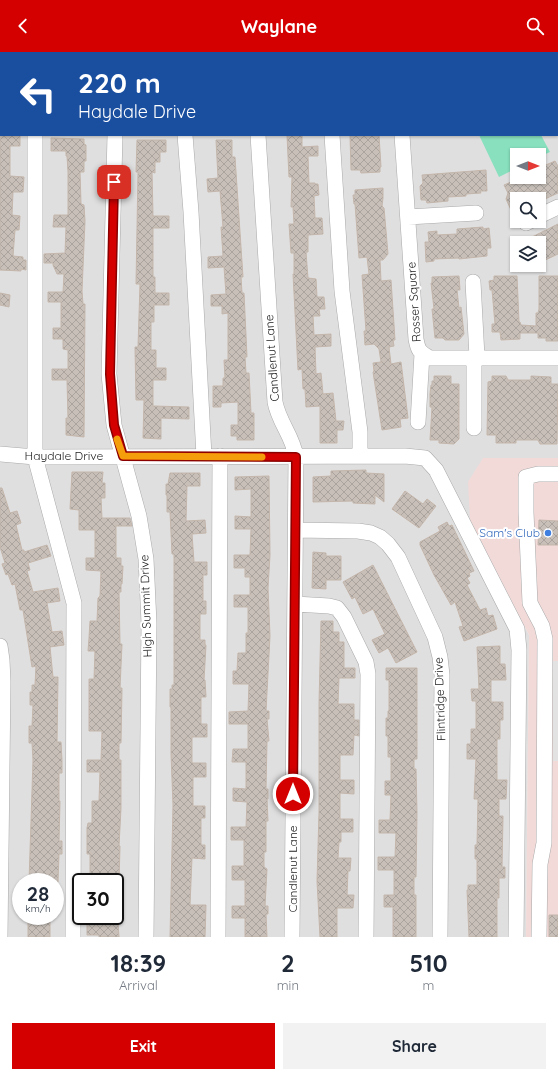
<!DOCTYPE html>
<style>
body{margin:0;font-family:Quicksand,sans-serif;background:#f2f2f3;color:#1f2937;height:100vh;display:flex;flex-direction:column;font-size:15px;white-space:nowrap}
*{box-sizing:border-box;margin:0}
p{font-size:13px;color:#747a83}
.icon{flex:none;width:22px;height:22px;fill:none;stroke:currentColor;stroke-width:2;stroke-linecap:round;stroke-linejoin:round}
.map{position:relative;height:885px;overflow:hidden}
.details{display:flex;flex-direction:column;background:#fff;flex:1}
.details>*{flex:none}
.banner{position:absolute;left:0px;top:0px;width:558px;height:84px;box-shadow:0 1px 3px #0004;background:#1a4fa0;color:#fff;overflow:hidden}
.needle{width:26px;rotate:90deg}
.fabs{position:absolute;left:510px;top:96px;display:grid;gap:8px}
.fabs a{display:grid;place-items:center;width:36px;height:36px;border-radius:0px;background:#fff;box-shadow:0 1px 3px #0004;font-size:20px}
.speed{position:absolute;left:12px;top:821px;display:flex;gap:8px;font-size:20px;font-weight:700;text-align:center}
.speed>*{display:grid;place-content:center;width:52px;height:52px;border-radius:50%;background:#fff;box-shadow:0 1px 3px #0004;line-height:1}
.speed small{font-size:10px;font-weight:400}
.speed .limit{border:2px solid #111;border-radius:6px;background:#fff;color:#111}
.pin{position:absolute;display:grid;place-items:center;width:34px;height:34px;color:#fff;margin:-17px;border-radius:8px;box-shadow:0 2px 6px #0006}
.me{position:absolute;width:44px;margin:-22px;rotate:0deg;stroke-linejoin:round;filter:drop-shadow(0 0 3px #0008)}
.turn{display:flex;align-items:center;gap:14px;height:84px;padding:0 12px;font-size:18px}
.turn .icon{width:52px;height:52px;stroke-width:2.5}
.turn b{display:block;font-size:28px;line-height:34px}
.eta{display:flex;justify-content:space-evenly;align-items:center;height:68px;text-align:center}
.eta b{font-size:24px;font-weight:700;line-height:28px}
.primary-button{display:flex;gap:8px;margin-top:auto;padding:8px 12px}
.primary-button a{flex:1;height:46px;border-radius:0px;background:#d40000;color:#fff;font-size:16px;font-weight:700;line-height:46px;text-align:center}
.primary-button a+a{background:#f2f2f3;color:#1f2937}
header{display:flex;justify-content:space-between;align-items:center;height:52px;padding:0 12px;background:#d40000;color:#fff;font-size:18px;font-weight:700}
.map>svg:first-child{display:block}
.residential{fill:#e0dfdf;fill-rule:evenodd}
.commercial{fill:#f2dad9}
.pitch{fill:#88e0be}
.parking{fill:#e2e2e2}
.building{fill:url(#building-cross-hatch);stroke:#c4b6ab}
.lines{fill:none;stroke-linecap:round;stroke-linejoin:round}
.minor-casing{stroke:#a9a9a9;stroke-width:16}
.minor{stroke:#fff;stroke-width:15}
.route-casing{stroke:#8a0000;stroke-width:10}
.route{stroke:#d40000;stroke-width:7}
.slow{stroke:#f59e0b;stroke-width:7}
.shop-dot{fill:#3f7fe0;stroke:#fff;stroke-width:1.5}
.labels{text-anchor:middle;stroke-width:4;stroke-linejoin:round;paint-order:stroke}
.street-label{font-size:12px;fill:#222;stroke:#fff}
.shop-label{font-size:12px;fill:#366cbe;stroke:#fff;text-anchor:end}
</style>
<header><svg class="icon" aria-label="back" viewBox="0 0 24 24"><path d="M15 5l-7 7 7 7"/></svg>Waylane<svg class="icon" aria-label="search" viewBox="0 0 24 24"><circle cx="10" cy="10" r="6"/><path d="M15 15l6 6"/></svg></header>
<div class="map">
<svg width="558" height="885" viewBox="0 0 558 885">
<defs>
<pattern id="building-cross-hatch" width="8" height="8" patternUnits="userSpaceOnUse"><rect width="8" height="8" fill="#c7bfb8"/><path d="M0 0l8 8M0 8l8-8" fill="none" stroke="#aba49e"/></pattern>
</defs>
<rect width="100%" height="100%" fill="#f2efe9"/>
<path class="residential" d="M 0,0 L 558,0 L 558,406 L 483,406 L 470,468 L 529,583 L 526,885 L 0,885 ZM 1,1 L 557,1 L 557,83 L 1,83 ZM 517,103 L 539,103 L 539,125 L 517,125 ZM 517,147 L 539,147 L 539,169 L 517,169 ZM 517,191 L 539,191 L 539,213 L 517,213 ZM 21,830 L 55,830 L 55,864 L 21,864 ZM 81,830 L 115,830 L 115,864 L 81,864 Z"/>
<path class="commercial" d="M 483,406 L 558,406 L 558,885 L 526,885 L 529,583 L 470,468 L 468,430 Z"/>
<path class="pitch" d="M 479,83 L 541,83 L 550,100 L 539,105 L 539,103 L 517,103 L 517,116 L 499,125 Z"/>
<path class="parking" d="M 553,609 L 558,609 L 558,709 L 553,709 Z"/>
<path class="building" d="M 0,83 L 20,83 L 20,94 L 10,94 L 10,124 L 24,125 L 23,140 L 13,140 L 12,163 L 20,164 L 19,178 L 15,178 L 13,204 L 23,205 L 23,208 L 26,208 L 26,218 L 21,217 L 21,219 L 0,218 Z
M 287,83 L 302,83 L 302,95 L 318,94 L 318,104 L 308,104 L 309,131 L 315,131 L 315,132 L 318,132 L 319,143 L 314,144 L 315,166 L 322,166 L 323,182 L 308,183 L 308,200 L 306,200 L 308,226 L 316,227 L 317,245 L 324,245 L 325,257 L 319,257 L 320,264 L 313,264 L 314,283 L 331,282 L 331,294 L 315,295 L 316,322 L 321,321 L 323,342 L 333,341 L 336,369 L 344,369 L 343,378 L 337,378 L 337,391 L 320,391 L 320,354 L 306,355 L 305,337 L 303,337 L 302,317 L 298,318 L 293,222 L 294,222 L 294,201 L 291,201 L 289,172 L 294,172 L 293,155 L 291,155 L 292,125 L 289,125 Z
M 350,83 L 379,83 L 381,115 L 380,115 L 380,120 L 361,121 L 360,118 L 351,118 Z
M 51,86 L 84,87 L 84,92 L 86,93 L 86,109 L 84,109 L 84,120 L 80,120 L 81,152 L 84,153 L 85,169 L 82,239 L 83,252 L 85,252 L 84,385 L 66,383 L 66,366 L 68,366 L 67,328 L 52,328 L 52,317 L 68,317 L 68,298 L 63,297 L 63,287 L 53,287 L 53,276 L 61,276 L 61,250 L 48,250 L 48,240 L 63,240 L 64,222 L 57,222 L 53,213 L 53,211 L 44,211 L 44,202 L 65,201 L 66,175 L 53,175 L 54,163 L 68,163 L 68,120 L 67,104 L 66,104 L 66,99 L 51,99 Z
M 137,88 L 166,88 L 166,100 L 160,100 L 160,110 L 155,110 L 155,121 L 152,120 L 153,164 L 169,164 L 169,176 L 153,176 L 153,225 L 155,225 L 155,241 L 169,241 L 169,253 L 154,253 L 154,270 L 151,270 L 151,298 L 156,298 L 156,316 L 166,316 L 166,328 L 153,328 L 153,354 L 189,355 L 189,367 L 161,366 L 161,387 L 143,386 L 144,348 L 136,348 L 135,295 L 138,295 L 140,232 L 136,232 L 138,120 L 136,120 Z
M 216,88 L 232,88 L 232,105 L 235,105 L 243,225 L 241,225 L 242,241 L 244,241 L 247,305 L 245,305 L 246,321 L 249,321 L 251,361 L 254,361 L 254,388 L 237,388 L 237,384 L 231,384 L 231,373 L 238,373 L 238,350 L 221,351 L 221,355 L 213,355 L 213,334 L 223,334 L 223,326 L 225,326 L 224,308 L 228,308 L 228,261 L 222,262 L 222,254 L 211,254 L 211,243 L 226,242 L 224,215 L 208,216 L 208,205 L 223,204 L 221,175 L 223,175 L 220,139 L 208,140 L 207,127 L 218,126 Z
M 555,109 L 558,114 L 558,141 L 545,147 L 517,147 L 517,155 L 511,158 L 506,147 L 508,141 L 504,133 L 523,125 L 539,125 L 539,116 Z
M 486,118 L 487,139 L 480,139 L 481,141 L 466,142 L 466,144 L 448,145 L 448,149 L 427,151 L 426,148 L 421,148 L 420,134 L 423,131 L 422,123 Z
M 383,136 L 383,146 L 382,154 L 384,156 L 388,202 L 383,208 L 380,208 L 381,229 L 391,228 L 395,288 L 393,288 L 394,294 L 389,295 L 391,312 L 401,310 L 408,366 L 400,367 L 401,375 L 382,378 L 373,320 L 374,319 L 373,311 L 381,310 L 379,297 L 374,292 L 365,293 L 364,279 L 366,279 L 362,223 L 369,222 L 367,205 L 359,206 L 355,152 L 354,152 L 353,143 L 355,143 L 355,138 Z
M 558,172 L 558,202 L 539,211 L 539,191 L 535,191 L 532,185 Z
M 483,175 L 483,177 L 489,176 L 491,196 L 487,196 L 487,204 L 459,207 L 459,206 L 434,207 L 434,209 L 426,210 L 425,190 L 429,190 L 428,180 L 437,179 L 437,183 L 457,182 L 457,177 Z
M 459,224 L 460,238 L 457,238 L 459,256 L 461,255 L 464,282 L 459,288 L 445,288 L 443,286 L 435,286 L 432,257 L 434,257 L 431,231 L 432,231 L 432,225 Z
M 494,224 L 517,224 L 519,270 L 520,270 L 521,273 L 536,274 L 536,261 L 538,261 L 539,257 L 539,224 L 558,224 L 558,289 L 546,289 L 546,286 L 538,286 L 538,281 L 520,281 L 520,287 L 501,288 L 500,280 L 492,280 L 492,272 L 495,272 L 492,238 L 490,238 L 489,229 L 494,228 Z
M 0,241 L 10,243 L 9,255 L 0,253 Z
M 434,324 L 451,324 L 451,332 L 459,332 L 459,387 L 454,392 L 439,391 L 439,388 L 430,388 L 432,355 L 430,355 L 430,342 L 431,333 L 432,333 L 432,329 L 434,329 Z
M 492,324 L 506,324 L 508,328 L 531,328 L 531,324 L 551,325 L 551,332 L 558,332 L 557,392 L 540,392 L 538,388 L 516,388 L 516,391 L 496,391 L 496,383 L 487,383 L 488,330 L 492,329 Z
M 366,418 L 366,421 L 384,422 L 384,450 L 375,443 L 375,452 L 353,451 L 353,449 L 313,450 L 313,425 L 331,424 L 331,419 Z
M 72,420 L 103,420 L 102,431 L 105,431 L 105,446 L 101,446 L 102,466 L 130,466 L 132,474 L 116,474 L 116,506 L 121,506 L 121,514 L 123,514 L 122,532 L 121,532 L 121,540 L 119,540 L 120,592 L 122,592 L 120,636 L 122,636 L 121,691 L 119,691 L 119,708 L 121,708 L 121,756 L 119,794 L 120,794 L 119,830 L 90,830 L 90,802 L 87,802 L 87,776 L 88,771 L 92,771 L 92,749 L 99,749 L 100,720 L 87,720 L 87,708 L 101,708 L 102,679 L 89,679 L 89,627 L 94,627 L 95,599 L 88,599 L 89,586 L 90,569 L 97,569 L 98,546 L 100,544 L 101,519 L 86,518 L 86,506 L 95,506 L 95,478 L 79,478 L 79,458 L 70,457 Z
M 170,421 L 200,421 L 200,434 L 187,434 L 186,469 L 205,468 L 206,481 L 192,482 L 194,510 L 207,510 L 207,523 L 203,523 L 203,549 L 206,549 L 206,562 L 200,562 L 200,588 L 205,588 L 205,593 L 206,593 L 204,628 L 205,628 L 206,645 L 201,645 L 201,672 L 207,672 L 207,685 L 192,685 L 192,711 L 206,711 L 206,725 L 193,725 L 193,754 L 205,754 L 205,766 L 201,766 L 201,793 L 205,793 L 205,807 L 192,806 L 190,853 L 206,853 L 205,885 L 170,885 L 173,753 L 171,702 L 171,655 L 170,655 L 170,637 L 172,637 L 172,633 L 174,633 L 174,502 L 172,502 L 170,460 L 167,460 L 167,443 L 166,443 L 166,432 L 168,432 Z
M 269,424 L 270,503 L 268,536 L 270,584 L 266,659 L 269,659 L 269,667 L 267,667 L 269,689 L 267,689 L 266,737 L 268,737 L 268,747 L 267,747 L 268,769 L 266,769 L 266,800 L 264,800 L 264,815 L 267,817 L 265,854 L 268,854 L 268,862 L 266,862 L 267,885 L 245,885 L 245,866 L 232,866 L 232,854 L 245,854 L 245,828 L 232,828 L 232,814 L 244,814 L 244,788 L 231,788 L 231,775 L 246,775 L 247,750 L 233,749 L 233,736 L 246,737 L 246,710 L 232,710 L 233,697 L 248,697 L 248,672 L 229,672 L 229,660 L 248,659 L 249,632 L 233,632 L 233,619 L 237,619 L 238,601 L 246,601 L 246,581 L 248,581 L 248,555 L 234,555 L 234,543 L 250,543 L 250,525 L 245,525 L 245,516 L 234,516 L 234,503 L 250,503 L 251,477 L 235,477 L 235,464 L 251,465 L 251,437 L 235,438 L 235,425 Z
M 0,436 L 2,436 L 10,461 L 17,459 L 21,471 L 16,473 L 22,498 L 24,498 L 24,500 L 47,493 L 51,504 L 28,511 L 30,518 L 27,519 L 33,540 L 58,536 L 60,549 L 47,551 L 52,580 L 62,579 L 64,593 L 50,595 L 53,625 L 58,625 L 57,690 L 61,690 L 62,709 L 62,721 L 59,721 L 59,749 L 60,749 L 59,789 L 62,789 L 62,802 L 59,802 L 58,830 L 29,830 L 33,708 L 32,691 L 29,691 L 29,674 L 32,674 L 33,653 L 30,653 L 30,640 L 32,640 L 32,633 L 35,633 L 36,614 L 32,615 L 23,558 L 20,558 L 15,532 L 12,533 L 8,522 L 6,523 L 2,512 L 5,511 L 0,495 Z
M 405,439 L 423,452 L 427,447 L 436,454 L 419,476 L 392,457 Z
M 539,468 L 558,469 L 558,493 L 538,493 Z
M 447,470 L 449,474 L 452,473 L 474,519 L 469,521 L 470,524 L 467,526 L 470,531 L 467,533 L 480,558 L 486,556 L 488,564 L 493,563 L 497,577 L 464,589 L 459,575 L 463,574 L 455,550 L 451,553 L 434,523 L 420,493 L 420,490 L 440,479 L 438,475 Z
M 313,500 L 326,501 L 326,504 L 341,504 L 341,528 L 326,528 L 326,537 L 312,536 Z
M 373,513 L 417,600 L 396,611 L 388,596 L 379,601 L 372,588 L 385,582 L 373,557 L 363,562 L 355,545 L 352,547 L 343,530 Z
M 321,569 L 333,569 L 333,580 L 339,580 L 339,590 L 344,590 L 344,616 L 355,616 L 355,626 L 339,626 L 338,652 L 354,652 L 354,668 L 359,668 L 359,684 L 354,683 L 353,703 L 340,703 L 340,728 L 354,728 L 354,742 L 340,741 L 340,767 L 353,767 L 353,780 L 341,780 L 341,790 L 339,790 L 338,806 L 351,806 L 350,819 L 348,819 L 347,843 L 354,843 L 353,856 L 337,856 L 337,885 L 320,885 L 317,829 L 319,761 L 319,652 Z
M 500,594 L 500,612 L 505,612 L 506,628 L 491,628 L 491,650 L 503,650 L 503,668 L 500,668 L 500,687 L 497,687 L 497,728 L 507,728 L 506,747 L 499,747 L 499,764 L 503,764 L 502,815 L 505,815 L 505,826 L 499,826 L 499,846 L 497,846 L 497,885 L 469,885 L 467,838 L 468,838 L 468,833 L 477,833 L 477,807 L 475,807 L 475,793 L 477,793 L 478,747 L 474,747 L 476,707 L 467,707 L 467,692 L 471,692 L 471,677 L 476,677 L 476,649 L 472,649 L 471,637 L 479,637 L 477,595 Z
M 386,616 L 417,616 L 417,707 L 414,707 L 414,717 L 416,717 L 417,761 L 416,825 L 414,825 L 414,843 L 416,843 L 416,885 L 393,885 L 393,855 L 384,855 L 384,843 L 394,843 L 394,818 L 378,818 L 378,805 L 395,805 L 396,781 L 379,781 L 379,768 L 390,768 L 391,743 L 385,743 L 385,729 L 391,729 L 391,705 L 388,705 L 388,684 L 386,684 L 386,666 L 388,666 L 388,659 L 389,659 L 389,628 L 386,628 Z
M 549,863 L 558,863 L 558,885 L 549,885 Z
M 28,869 L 50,869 L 50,885 L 28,885 Z
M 87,870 L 118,870 L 119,885 L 99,885 L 99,883 L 87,883 Z"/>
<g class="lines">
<g class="minor-casing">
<path id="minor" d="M 179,0 L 179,1
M 252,0 L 252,1
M 326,0 L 326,1
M 396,0 L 396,1
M 455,0 L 456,1
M 524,0 L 525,1
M 36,1 L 36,0
M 118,1 L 118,0
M 557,68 L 558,70
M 35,83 L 35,405 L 74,551 L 73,885
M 115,83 L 109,322 L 114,373 L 139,464 L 146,507 L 149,571 L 146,885
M 185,83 L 191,160 L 204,404
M 258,83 L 275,350 C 279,371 293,384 296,405 L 292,885
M 332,83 L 342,239 L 360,380 L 360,404
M 402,83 L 416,287 C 418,298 419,300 430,306 L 558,306
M 539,164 L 558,155
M 408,165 L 476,161
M 526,171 L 530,169
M 473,230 L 477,305
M 418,370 L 422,302
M 474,376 L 474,305
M 0,402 L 35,405 L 405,404 L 425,406 L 436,418 L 517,577 L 519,598 L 516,885
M 296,478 L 358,479 L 371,481 L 380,485 L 388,492 L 398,505 L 435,585 L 440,605 L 442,623 L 440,885
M 295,552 L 329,554 L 337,556 L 344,565 L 366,610 L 368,622 L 366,885
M 0,594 L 2,608 L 3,630 L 0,885
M 218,885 L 220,404
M 539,885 L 540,812 L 544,791 L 545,587 L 542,574 L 530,551 L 526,460 L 526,425 L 538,422 L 558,422"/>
</g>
<use href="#minor" class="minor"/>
</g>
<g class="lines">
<g class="route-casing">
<path id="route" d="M 114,130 L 110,322 L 114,373 L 123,404 L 296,405 L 293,742"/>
</g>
<use href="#route" class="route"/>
<path class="slow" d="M 117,387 L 123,404 L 262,405"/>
</g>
<circle class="shop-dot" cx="548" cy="481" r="4"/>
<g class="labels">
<g class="street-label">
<text transform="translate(414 250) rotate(-94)" y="4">Rosser Square</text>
<text transform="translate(272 306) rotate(-94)" y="4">Candlenut Lane</text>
<text x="64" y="408">Haydale Drive</text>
<text transform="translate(146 554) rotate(-92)" y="4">High Summit Drive</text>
<text transform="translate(440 647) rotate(-92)" y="4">Flintridge Drive</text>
<text transform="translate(293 817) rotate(-90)" y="4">Candlenut Lane</text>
</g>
<g class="shop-label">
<text x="540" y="485">Sam's Club</text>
</g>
</g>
</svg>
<div class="fabs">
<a><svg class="needle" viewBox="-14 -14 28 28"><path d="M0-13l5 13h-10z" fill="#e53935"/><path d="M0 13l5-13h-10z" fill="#747a83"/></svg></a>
<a><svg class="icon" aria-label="search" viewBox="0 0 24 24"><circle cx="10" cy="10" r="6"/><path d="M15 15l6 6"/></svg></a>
<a><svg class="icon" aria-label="layers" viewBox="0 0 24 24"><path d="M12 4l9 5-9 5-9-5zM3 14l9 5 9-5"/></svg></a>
</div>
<div class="speed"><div>28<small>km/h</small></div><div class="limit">30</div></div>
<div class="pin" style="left:114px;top:130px;background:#d93025"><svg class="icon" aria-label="arrive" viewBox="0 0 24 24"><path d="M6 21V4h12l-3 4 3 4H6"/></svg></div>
<svg class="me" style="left:293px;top:742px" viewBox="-20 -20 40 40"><circle r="17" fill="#d40000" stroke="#fff" stroke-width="3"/><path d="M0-11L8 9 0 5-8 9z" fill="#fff"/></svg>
<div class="banner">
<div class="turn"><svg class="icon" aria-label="left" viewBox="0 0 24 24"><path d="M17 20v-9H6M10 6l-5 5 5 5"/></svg><div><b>220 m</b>Haydale Drive</div></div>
</div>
</div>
<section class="details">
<div class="eta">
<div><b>18:39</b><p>Arrival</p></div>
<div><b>2</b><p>min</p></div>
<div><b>510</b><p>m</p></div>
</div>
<div class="primary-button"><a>Exit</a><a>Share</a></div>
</section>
